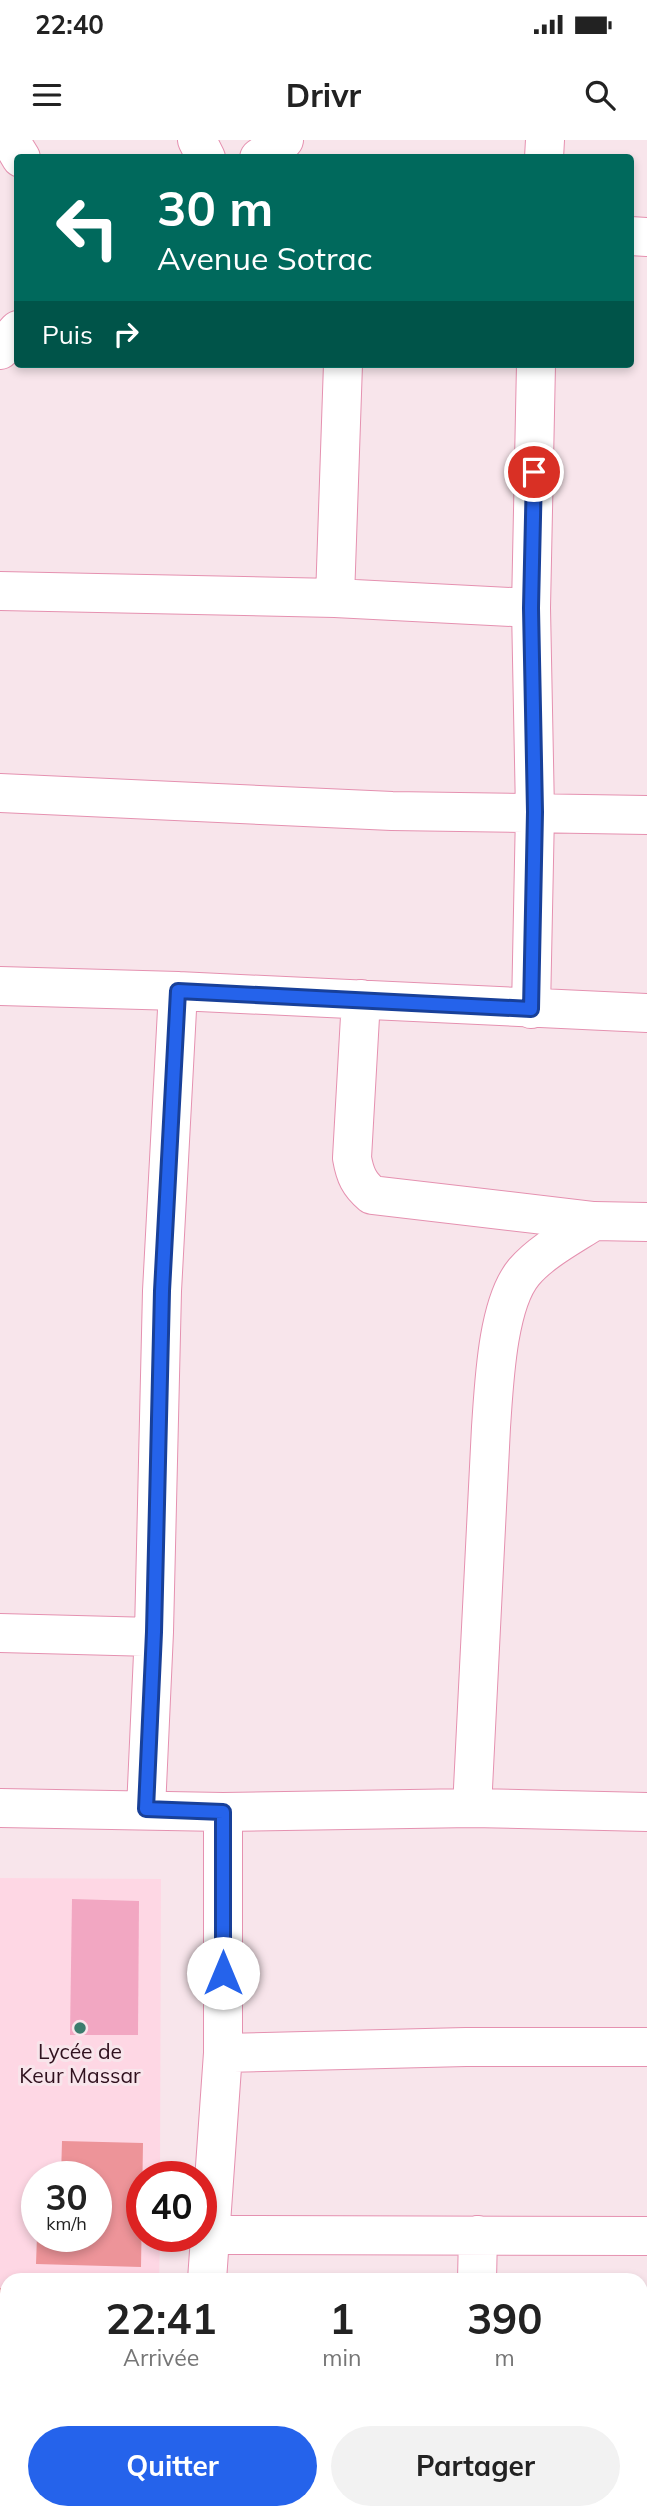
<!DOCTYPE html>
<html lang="fr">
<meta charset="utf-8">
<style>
body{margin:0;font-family:Mulish,sans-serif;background:#f2f2f2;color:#222;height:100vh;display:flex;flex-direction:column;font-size:26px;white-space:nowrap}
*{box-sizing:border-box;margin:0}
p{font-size:23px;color:#767676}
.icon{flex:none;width:38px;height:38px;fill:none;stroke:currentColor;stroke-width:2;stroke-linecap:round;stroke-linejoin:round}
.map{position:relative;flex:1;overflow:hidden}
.side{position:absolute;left:0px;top:2133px;width:648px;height:247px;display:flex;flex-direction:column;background:#fff;border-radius:21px 21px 0 0;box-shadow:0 4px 10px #0003}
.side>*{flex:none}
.banner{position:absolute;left:14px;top:14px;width:620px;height:214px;border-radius:7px;box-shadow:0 4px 10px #0003;background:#00695c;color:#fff;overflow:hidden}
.speed{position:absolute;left:21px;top:2021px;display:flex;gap:14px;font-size:35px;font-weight:700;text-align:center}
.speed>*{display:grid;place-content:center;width:91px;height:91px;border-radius:50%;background:#fff;box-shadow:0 4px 10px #0003;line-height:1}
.speed small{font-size:18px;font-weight:400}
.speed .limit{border:10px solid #d22;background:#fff;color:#111}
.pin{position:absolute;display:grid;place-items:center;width:60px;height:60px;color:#fff;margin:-30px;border:4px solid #fff;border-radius:50%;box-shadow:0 2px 7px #0007}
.me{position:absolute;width:77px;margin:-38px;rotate:0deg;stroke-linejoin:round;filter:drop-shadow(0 0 5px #0008)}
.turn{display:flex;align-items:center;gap:24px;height:147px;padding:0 28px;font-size:32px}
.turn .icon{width:91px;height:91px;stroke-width:2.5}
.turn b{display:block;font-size:49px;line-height:60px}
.then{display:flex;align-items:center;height:66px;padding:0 28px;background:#0003;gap:14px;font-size:26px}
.eta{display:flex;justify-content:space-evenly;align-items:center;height:119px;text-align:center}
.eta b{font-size:42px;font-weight:700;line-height:49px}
.action{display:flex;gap:14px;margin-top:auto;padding:14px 28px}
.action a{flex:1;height:80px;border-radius:42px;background:#2563eb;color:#fff;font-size:28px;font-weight:700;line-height:80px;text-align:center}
.action a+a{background:#f2f2f2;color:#222}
.status{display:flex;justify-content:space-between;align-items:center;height:49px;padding:0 35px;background:#fff;direction:ltr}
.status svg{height:19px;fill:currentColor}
header{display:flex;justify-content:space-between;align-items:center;height:91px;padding:0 28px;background:#fff;font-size:32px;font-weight:700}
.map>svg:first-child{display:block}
.built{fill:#fed7e4;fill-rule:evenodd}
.green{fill:#f2a7c2}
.water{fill:#ccbef7}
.building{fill:#ed9499}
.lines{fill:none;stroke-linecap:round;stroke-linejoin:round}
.minor-casing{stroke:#e591b0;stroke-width:40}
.minor{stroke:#fff;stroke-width:38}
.route-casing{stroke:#184099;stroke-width:18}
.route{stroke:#2563eb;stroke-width:12}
.poi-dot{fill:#3b7c6d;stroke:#f8e5eb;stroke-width:2.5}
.labels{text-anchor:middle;stroke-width:6;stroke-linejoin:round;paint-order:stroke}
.poi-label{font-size:21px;fill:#30111e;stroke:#f8e5eb}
</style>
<div class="status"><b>22:40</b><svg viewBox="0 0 49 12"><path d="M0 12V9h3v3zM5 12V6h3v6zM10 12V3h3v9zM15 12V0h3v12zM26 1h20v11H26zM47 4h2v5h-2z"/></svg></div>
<header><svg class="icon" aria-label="menu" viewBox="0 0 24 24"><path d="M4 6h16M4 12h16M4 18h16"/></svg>Drivr<svg class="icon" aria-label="search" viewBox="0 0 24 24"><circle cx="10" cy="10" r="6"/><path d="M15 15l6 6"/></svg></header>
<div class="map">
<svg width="647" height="2379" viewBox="0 0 647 2379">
<rect width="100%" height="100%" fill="#f8e5eb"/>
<path class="built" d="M 0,1738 L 161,1739 L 160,2037 L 142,2037 L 142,2096 L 160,2097 L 159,2140 L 7,2140 L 7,2221 L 0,2221 ZM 37,2037 L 96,2037 L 96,2096 L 37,2096 Z"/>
<path class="green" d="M 72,1759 L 139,1761 L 138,1895 L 70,1895 Z"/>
<path class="water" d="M 0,2259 L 7,2259 L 7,2373 L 89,2373 L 89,2379 L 0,2379 Z"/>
<path class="building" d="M 62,2001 L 143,2003 L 141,2127 L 36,2124 L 37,2096 L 96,2096 L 96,2037 L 61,2037 Z
M 0,2148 L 7,2149 L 7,2198 L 0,2198 Z"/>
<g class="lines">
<g class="minor-casing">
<path id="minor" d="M 10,0 L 21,18
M 197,0 L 206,18
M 259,18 L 284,0
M 544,18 L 545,0
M 630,96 L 647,97
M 0,210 L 18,190
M 0,451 L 335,458 L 531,468
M 335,458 L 343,224
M 0,653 L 392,671 L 647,675
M 0,846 L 178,851 L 647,873
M 361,859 L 352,1018 C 355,1035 359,1044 372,1055 L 594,1081 L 647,1082
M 531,869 L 535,672 L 531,468 L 536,224
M 0,1493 L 153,1497
M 0,1668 L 223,1672 L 223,1913 L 207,2140
M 472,1668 L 491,1287 C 494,1245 497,1164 524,1132 C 542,1111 571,1096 594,1081
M 146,1669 L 154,1492 L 162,1151 L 178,851
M 223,1672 L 472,1668 L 647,1672
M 223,1913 L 466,1907 L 647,1907
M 210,2095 L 647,2096
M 477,2140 L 478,2095
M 640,2359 L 647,2359
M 193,2379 L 194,2373"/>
</g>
<use href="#minor" class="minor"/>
</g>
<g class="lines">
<g class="route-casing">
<path id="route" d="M 223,1833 L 223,1672 L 146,1669 L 154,1492 L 162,1151 L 178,851 L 531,869 L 535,672 L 531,468 L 534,332"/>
</g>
<use href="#route" class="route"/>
</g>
<circle class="poi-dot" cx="80" cy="1888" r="7"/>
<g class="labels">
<g class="poi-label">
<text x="80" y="1919">Lycée de<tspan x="80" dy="24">Keur Massar</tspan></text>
</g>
</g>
</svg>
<div class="speed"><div>30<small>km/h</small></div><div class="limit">40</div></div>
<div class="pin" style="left:534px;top:332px;background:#d93025"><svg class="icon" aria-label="arrive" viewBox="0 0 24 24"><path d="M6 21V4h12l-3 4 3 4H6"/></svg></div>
<svg class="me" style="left:223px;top:1833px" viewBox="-20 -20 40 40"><circle r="19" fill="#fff"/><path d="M0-13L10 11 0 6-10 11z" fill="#2563eb"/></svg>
<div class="banner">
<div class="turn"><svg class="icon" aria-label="left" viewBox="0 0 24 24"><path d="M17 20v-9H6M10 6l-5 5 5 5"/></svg><div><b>30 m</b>Avenue Sotrac</div></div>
<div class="then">Puis<svg class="icon" aria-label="right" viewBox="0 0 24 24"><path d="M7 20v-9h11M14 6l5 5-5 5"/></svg></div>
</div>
<section class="side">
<div class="eta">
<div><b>22:41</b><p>Arrivée</p></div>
<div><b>1</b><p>min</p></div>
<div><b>390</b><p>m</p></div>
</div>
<div class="action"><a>Quitter</a><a>Partager</a></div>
</section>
</div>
